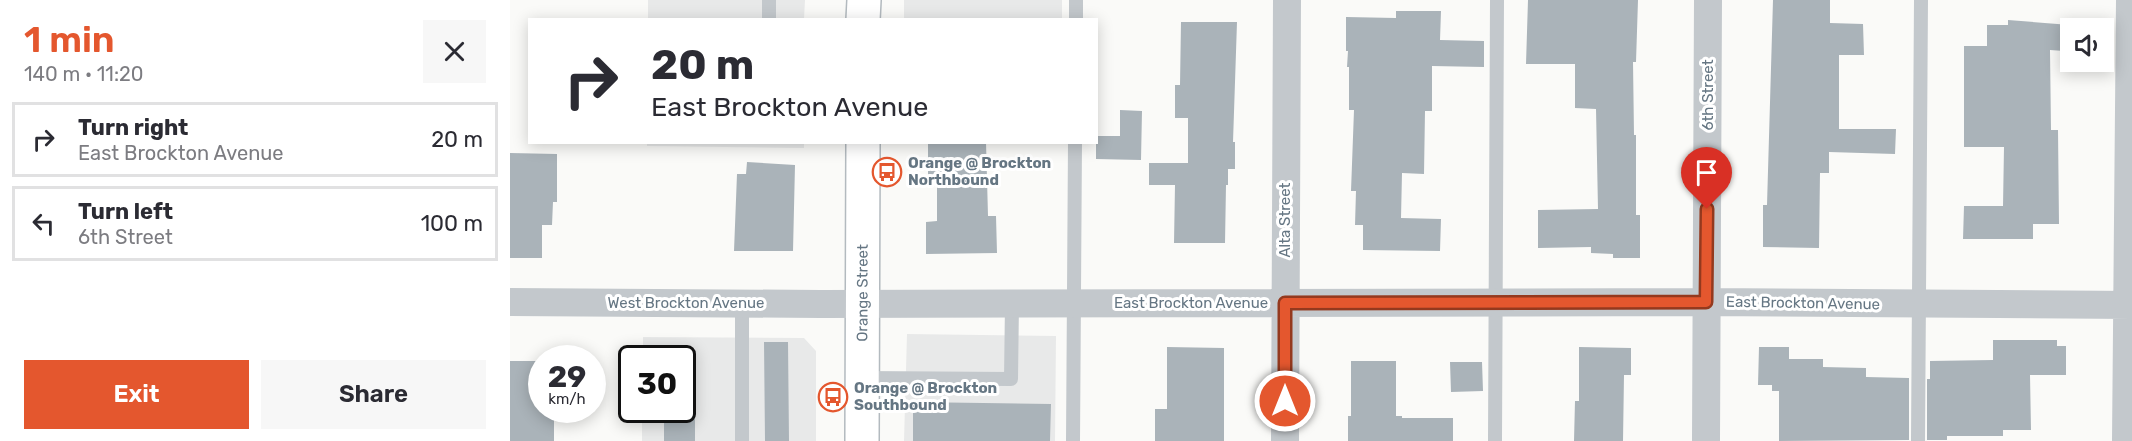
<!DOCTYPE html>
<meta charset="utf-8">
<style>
body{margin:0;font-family:Rubik,sans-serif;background:#f7f7f7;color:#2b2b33;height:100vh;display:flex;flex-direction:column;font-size:22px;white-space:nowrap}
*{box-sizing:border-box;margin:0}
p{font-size:20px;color:#7c7c81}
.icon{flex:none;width:33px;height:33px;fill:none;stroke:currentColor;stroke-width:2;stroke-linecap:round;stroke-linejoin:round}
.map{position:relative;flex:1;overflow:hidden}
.side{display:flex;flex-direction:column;background:#fff;width:510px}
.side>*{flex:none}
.guide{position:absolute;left:18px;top:18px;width:570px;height:126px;border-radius:0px;box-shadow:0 3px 15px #0003;background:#fff;color:#2b2b33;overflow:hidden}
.buttons{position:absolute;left:1550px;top:18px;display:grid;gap:12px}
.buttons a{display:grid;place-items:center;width:54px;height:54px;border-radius:0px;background:#fff;box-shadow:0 3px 15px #0003;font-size:30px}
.speed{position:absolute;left:18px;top:345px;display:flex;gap:12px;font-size:30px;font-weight:700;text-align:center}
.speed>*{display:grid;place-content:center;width:78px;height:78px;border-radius:50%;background:#fff;box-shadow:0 3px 15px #0003;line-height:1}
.speed small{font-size:15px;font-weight:400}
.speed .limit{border:3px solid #111;border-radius:9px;background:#fff;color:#111}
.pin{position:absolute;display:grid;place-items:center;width:51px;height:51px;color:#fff;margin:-62px -26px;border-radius:50% 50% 50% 0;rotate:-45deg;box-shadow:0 0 6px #0007}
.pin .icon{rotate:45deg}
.me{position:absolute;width:66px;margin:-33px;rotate:0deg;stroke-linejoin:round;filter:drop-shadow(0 0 4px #0008)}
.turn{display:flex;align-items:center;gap:21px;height:126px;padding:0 24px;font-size:27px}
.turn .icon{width:78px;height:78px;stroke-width:2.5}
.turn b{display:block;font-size:42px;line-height:51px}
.round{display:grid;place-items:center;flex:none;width:63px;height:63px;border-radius:0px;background:#f7f7f7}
.summary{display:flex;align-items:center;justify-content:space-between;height:102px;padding:0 24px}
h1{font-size:36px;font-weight:600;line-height:45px;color:#e4572e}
.button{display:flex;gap:12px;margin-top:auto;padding:12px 24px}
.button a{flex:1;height:69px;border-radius:0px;background:#e4572e;color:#fff;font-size:24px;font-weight:600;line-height:69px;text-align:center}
.button a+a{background:#f7f7f7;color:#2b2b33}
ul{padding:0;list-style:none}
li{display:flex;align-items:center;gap:18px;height:75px;margin:0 12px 9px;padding:0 12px;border:3px solid #e1e1e2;border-radius:0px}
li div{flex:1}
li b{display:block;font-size:22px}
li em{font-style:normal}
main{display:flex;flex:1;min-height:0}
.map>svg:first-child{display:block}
.built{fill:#e8e9e9}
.building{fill:#aab3b9}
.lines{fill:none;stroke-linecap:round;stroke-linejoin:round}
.secondary-casing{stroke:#b3babf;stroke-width:36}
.lane{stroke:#c3c8cc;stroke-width:14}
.street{stroke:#c3c8cc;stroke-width:28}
.secondary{stroke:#fff;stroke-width:33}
.route-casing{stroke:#94391e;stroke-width:15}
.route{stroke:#e4572e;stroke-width:10}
.labels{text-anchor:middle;stroke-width:6;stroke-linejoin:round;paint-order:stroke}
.street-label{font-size:15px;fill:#657683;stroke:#fff}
.poi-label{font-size:15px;font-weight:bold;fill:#657683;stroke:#fff;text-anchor:start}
</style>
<main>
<section class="side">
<div class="summary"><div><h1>1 min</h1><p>140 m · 11:20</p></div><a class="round"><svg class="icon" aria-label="close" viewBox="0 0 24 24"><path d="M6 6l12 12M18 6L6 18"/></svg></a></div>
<ul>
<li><svg class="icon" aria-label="right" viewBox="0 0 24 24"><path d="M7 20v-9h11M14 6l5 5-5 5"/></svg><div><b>Turn right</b><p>East Brockton Avenue</p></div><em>20 m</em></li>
<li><svg class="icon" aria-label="left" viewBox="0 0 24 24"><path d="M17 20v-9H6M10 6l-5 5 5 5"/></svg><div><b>Turn left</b><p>6th Street</p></div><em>100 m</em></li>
</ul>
<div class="button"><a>Exit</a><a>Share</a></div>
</section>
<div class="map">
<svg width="1622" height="441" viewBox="0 0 1622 441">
<rect width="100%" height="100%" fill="#fafaf8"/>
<path class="built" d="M 138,0 L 295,0 L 294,19 L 138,20 Z
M 394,0 L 552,0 L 552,19 L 394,19 Z
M 137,142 L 294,142 L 294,148 L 137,146 Z
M 397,334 L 546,336 L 545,441 L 394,441 Z
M 133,337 L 294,338 L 306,351 L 306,441 L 132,441 L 132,410 L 172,410 L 172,358 L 133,358 Z"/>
<path class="building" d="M 1018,0 L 1128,0 L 1126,62 L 1123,62 L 1124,135 L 1126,135 L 1126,215 L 1130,215 L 1130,258 L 1103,258 L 1103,254 L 1081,253 L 1081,247 L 1028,248 L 1028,210 L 1088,209 L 1086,109 L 1065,108 L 1065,64 L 1016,64 Z
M 1263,0 L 1320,0 L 1320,23 L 1353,24 L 1354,55 L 1329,55 L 1329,129 L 1386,129 L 1385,154 L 1319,152 L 1319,173 L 1310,173 L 1309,248 L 1253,247 L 1253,205 L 1257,205 Z
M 886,11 L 931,11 L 930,40 L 974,41 L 974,67 L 922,66 L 922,111 L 915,111 L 914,174 L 892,173 L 891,218 L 931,219 L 930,251 L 853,250 L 853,225 L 845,225 L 846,191 L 841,191 L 844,110 L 839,110 L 839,67 L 837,67 L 838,51 L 836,51 L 836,17 L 886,18 Z
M 1498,20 L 1560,25 L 1560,46 L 1555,46 L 1554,51 L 1540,50 L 1541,130 L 1548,130 L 1549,224 L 1523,224 L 1523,239 L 1453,239 L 1454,206 L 1493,206 L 1494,147 L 1454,147 L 1454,46 L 1477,46 L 1477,25 L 1498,25 Z
M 671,22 L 727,22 L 723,142 L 725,142 L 725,169 L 718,169 L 718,185 L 716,185 L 715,243 L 664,243 L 665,185 L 639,185 L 639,163 L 678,163 L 678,118 L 665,118 L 665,85 L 670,85 Z
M 610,110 L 632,111 L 631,160 L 586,159 L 586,136 L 610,136 Z
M 418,142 L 476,142 L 478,216 L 486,216 L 487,253 L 416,254 L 416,222 L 427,221 L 427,180 L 418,180 Z
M 0,153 L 47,154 L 47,202 L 43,202 L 42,225 L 32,225 L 32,258 L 0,258 Z
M 237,162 L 285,165 L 283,251 L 224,251 L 227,174 L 236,174 Z
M 1483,340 L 1547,340 L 1547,346 L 1556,346 L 1556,375 L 1520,375 L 1521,430 L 1493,430 L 1493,436 L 1437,436 L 1437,440 L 1417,440 L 1417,379 L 1420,379 L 1420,361 L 1483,360 Z
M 254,342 L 278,342 L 279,441 L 255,441 Z
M 657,347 L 714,348 L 714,441 L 645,441 L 645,409 L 657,409 Z
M 1069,347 L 1121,348 L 1121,375 L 1114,375 L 1113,441 L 1064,441 L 1065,401 L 1069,401 Z
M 1249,347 L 1279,347 L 1279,359 L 1313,359 L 1313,367 L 1356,368 L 1356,377 L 1399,378 L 1399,440 L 1269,441 L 1269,391 L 1262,391 L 1262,385 L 1248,385 Z
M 0,361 L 32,361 L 32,410 L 44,410 L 44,441 L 0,441 Z
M 841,361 L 886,361 L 886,416 L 892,416 L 892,418 L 943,418 L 943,441 L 838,441 L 838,416 L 841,416 Z
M 940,362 L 972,362 L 973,391 L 941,392 Z
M 403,402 L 541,404 L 540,441 L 403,441 Z
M 154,410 L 185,410 L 185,441 L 154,441 Z"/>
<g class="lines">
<g class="secondary-casing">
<g id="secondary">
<path d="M 353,20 L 354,0"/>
<path id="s1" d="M 352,441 L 353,142"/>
</g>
</g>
<path class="lane" d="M 259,0 L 259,20
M 566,20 L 566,0
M 352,378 L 501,379 L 502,303
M 232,441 L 232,303
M 563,441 L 565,142
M 985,441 L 987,0
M 1408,441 L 1411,0"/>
<path class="street" d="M 0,302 L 311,304 L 1196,302 L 1622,305
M 775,441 L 777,0
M 1196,441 L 1198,0
M 1616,441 L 1620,0"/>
<use href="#secondary" class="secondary"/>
</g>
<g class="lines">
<g class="route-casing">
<path id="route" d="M 775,401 L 775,303 L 1196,302 L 1197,209"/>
</g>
<use href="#route" class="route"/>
</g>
<defs>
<g id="bus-ring" transform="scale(1.5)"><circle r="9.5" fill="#fff" stroke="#e4572e" stroke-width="1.5"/><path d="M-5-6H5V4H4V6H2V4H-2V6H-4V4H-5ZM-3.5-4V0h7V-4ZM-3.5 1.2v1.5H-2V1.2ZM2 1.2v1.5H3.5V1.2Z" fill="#e4572e"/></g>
</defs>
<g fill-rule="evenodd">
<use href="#bus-ring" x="377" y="172"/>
<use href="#bus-ring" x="323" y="397"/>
</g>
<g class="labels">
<g class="street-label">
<text transform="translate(1198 95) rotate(-90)" y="5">6th Street</text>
<text transform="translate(775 220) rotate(-90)" y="5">Alta Street</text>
<text dy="5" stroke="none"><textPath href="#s1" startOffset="148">Orange Street</textPath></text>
<text x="176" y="308">West Brockton Avenue</text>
<text x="681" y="308">East Brockton Avenue</text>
<text transform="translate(1293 303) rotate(1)" y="5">East Brockton Avenue</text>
</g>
<g class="poi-label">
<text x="398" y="168">Orange @ Brockton<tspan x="398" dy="17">Northbound</tspan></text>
<text x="344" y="393">Orange @ Brockton<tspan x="344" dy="17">Southbound</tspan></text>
</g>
</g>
</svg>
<div class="buttons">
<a><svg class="icon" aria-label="sound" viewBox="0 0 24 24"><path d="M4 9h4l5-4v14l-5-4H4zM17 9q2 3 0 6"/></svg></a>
</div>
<div class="speed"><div>29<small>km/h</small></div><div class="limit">30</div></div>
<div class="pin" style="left:1197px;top:209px;background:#d93025"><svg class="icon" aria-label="arrive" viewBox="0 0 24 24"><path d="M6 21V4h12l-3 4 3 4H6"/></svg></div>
<svg class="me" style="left:775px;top:401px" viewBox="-20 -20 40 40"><circle r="17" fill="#e4572e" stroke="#fff" stroke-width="3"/><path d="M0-11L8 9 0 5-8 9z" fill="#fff"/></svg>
<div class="guide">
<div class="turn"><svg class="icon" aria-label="right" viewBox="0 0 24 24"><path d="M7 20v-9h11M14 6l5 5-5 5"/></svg><div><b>20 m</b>East Brockton Avenue</div></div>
</div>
</div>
</main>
